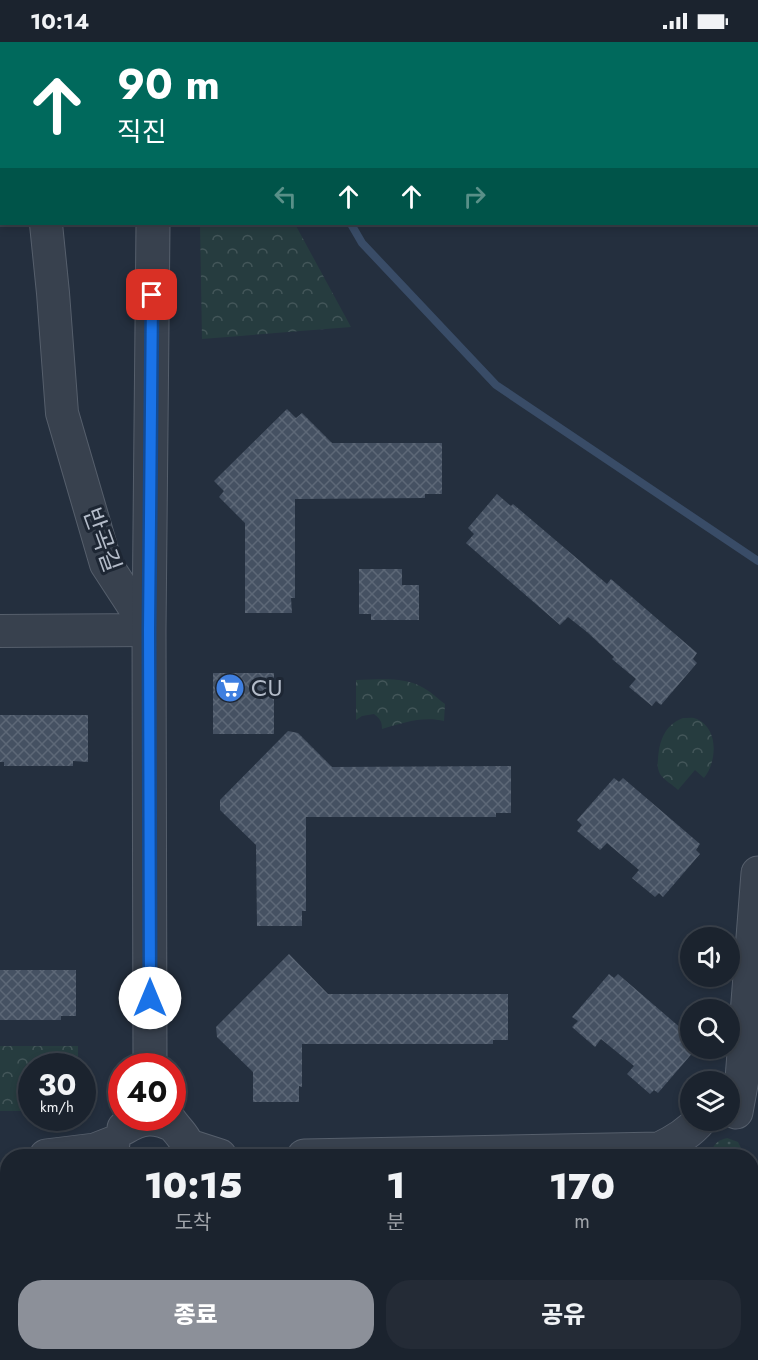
<!DOCTYPE html>
<html lang="ko">
<meta charset="utf-8">
<style>
body{margin:0;font-family:Jost,"Noto Sans KR",sans-serif;background:#242b36;color:#f1f3f6;height:100vh;display:flex;flex-direction:column;font-size:22px;white-space:nowrap}
*{box-sizing:border-box;margin:0}
p{font-size:20px;color:#a0a4aa}
.icon{flex:none;width:33px;height:33px;fill:none;stroke:currentColor;stroke-width:2;stroke-linecap:round;stroke-linejoin:round}
.map{position:relative;flex:1;overflow:hidden}
.details{position:absolute;left:0px;top:1107px;width:759px;height:212px;display:flex;flex-direction:column;background:#1b232e;border-radius:24px 24px 0 0;box-shadow:0 3px 9px #0003,0 0 0 2px #39404a}
.details>*{flex:none}
.guide{position:absolute;left:0px;top:0px;width:759px;height:183px;box-shadow:0 3px 9px #0003,0 0 0 2px #39404a;background:#00695c;color:#fff;overflow:hidden}
.fabs{position:absolute;left:680px;top:885px;display:grid;gap:12px}
.fabs a{display:grid;place-items:center;width:60px;height:60px;border-radius:50%;background:#1b232e;box-shadow:0 3px 9px #0003,0 0 0 2px #39404a;font-size:30px}
.speed{position:absolute;left:18px;top:1011px;display:flex;gap:12px;font-size:30px;font-weight:700;text-align:center}
.speed>*{display:grid;place-content:center;width:78px;height:78px;border-radius:50%;background:#1b232e;box-shadow:0 3px 9px #0003,0 0 0 2px #39404a;line-height:1}
.speed small{font-size:15px;font-weight:400}
.speed .limit{border:9px solid #d22;background:#fff;color:#111}
.pin{position:absolute;display:grid;place-items:center;width:51px;height:51px;color:#fff;margin:-26px;border-radius:12px;box-shadow:0 3px 9px #0006}
.me{position:absolute;width:66px;margin:-33px;rotate:0deg;stroke-linejoin:round;filter:drop-shadow(0 0 4px #0008)}
.turn{display:flex;align-items:center;gap:21px;height:126px;padding:0 18px;font-size:27px}
.turn .icon{width:78px;height:78px;stroke-width:2.5}
.turn b{display:block;font-size:42px;line-height:51px}
.lanes{display:flex;align-items:center;height:57px;padding:0 18px;background:#0003;justify-content:center;gap:30px;direction:ltr}
.lanes .off{opacity:.35}
.eta{display:flex;justify-content:space-evenly;align-items:center;height:102px;text-align:center}
.eta b{font-size:36px;font-weight:800;line-height:42px}
.action{display:flex;gap:12px;margin-top:auto;padding:12px 18px}
.action a{flex:1;height:69px;border-radius:24px;background:#8c9099;color:#fff;font-size:24px;font-weight:800;line-height:69px;text-align:center}
.action a+a{background:#242b36;color:#f1f3f6}
.status{display:flex;justify-content:space-between;align-items:center;height:42px;padding:0 30px;background:#1b232e;direction:ltr}
.status svg{height:16px;fill:currentColor}
.map>svg:first-child{display:block}
.grass{fill:url(#grass-dots)}
.park{fill:url(#park-crowns)}
.lines{fill:none;stroke-linecap:round;stroke-linejoin:round}
.stream{stroke:#394c67;stroke-width:8}
.building{fill:url(#building-cross-hatch)}
.minor-casing{stroke:#565f6c;stroke-width:34}
.tertiary-casing{stroke:#565f6c;stroke-width:35}
.minor{stroke:#38414e;stroke-width:32}
.tertiary{stroke:#38414e;stroke-width:33}
.route-casing{stroke:#114b97;stroke-width:15}
.route{stroke:#1a73e8;stroke-width:10}
.labels{text-anchor:middle;stroke-width:6;stroke-linejoin:round;paint-order:stroke}
.street-label{font-size:24px;fill:#b4bcc9;stroke:#1d2633}
.poi-label{font-size:24px;fill:#b4bcc9;stroke:#1d2633;text-anchor:start}
</style>
<div class="status"><b>10:14</b><svg viewBox="0 0 49 12"><path d="M0 12V9h3v3zM5 12V6h3v6zM10 12V3h3v9zM15 12V0h3v12zM26 1h20v11H26zM47 4h2v5h-2z"/></svg></div>
<div class="map">
<svg width="758" height="1318" viewBox="0 0 758 1318">
<defs>
<pattern id="grass-dots" width="8" height="8" patternUnits="userSpaceOnUse" patternTransform="scale(1.5)"><rect width="8" height="8" fill="#263c3f"/><path d="M2 2h.1M6 6h.1" fill="none" stroke="#435659" stroke-width="1.8" stroke-linecap="round"/></pattern>
<pattern id="park-crowns" width="20" height="18" patternUnits="userSpaceOnUse" patternTransform="scale(1.5)"><rect width="20" height="18" fill="#263c3f"/><path d="M2 6a3 3 0 1 1 6 0M12 15a3 3 0 1 1 6 0" fill="none" stroke="#435659"/></pattern>
<pattern id="building-cross-hatch" width="8" height="8" patternUnits="userSpaceOnUse" patternTransform="scale(1.5)"><rect width="8" height="8" fill="#455162"/><path d="M0 0l8 8M0 8l8-8" fill="none" stroke="#5d6877"/></pattern>
</defs>
<rect width="100%" height="100%" fill="#242f3e"/>
<path class="grass" d="M 727,1096 L 738,1100 L 742,1108 L 742,1114 L 712,1114 C 711,1104 717,1098 727,1096 Z"/>
<path class="park" d="M 200,182 L 295,182 L 351,285 L 202,297 Z
M 356,638 C 377,638 402,634 422,645 C 430,649 437,656 445,662 L 444,679 C 423,674 402,681 382,687 C 382,679 380,677 374,672 L 362,674 L 356,678 Z
M 683,676 C 688,676 693,675 697,677 C 719,687 717,720 704,736 L 695,728 L 678,748 C 673,743 664,738 660,732 C 658,728 657,723 658,718 C 659,700 664,683 683,676 Z
M 0,1004 L 78,1004 L 78,1024 L 32,1024 L 31,1069 L 0,1069 Z"/>
<g class="lines">
<path class="stream" d="M 247,0 L 248,2
M 351,182 L 362,201 L 496,343 L 758,519"/>
</g>
<path class="building" d="M 287,367 L 296,376 L 302,371 L 332,401 L 442,401 L 442,452 L 425,452 L 425,456 L 295,457 L 295,556 L 291,556 L 292,571 L 245,571 L 245,481 L 219,455 L 224,449 L 214,439 Z
M 497,452 L 511,464 L 513,462 L 607,542 L 611,537 L 697,611 L 693,617 L 697,621 L 661,663 L 656,659 L 652,664 L 629,645 L 636,637 L 612,617 L 614,615 L 587,590 L 568,575 L 560,583 L 466,501 L 474,492 L 468,486 Z
M 359,527 L 402,527 L 402,543 L 419,543 L 419,578 L 371,578 L 371,572 L 359,572 Z
M 213,631 L 274,631 L 274,692 L 213,692 Z
M 0,673 L 88,673 L 88,720 L 73,719 L 73,724 L 4,724 L 4,720 L 0,720 Z
M 288,689 L 298,691 L 332,725 L 511,724 L 511,771 L 496,771 L 496,775 L 306,775 L 306,869 L 302,869 L 302,884 L 257,884 L 256,803 L 220,768 L 220,758 Z
M 614,736 L 619,740 L 623,736 L 700,802 L 696,808 L 700,812 L 663,855 L 659,851 L 655,855 L 632,836 L 639,828 L 607,801 L 600,808 L 577,789 L 582,783 L 577,778 Z
M 289,912 L 328,952 L 508,952 L 508,998 L 493,998 L 493,1002 L 302,1002 L 302,1045 L 299,1044 L 299,1060 L 253,1060 L 253,1030 L 217,995 L 216,985 Z
M 0,928 L 76,928 L 76,974 L 61,974 L 61,978 L 0,978 Z
M 609,932 L 614,936 L 618,932 L 690,994 L 690,1006 L 695,1008 L 658,1051 L 654,1048 L 650,1052 L 627,1032 L 634,1024 L 601,997 L 595,1005 L 572,985 L 578,979 L 572,975 Z"/>
<g class="lines">
<g class="minor-casing">
<path id="minor" d="M 26,0 L 26,2
M 46,182 L 53,251 L 62,371 L 106,522 L 149,588
M 0,589 L 149,588"/>
</g>
<g class="tertiary-casing">
<path id="tertiary" d="M 154,2 L 154,0
M 150,1024 L 149,588 L 153,182
M 736,1070 L 742,1037 L 758,831
M 168,1076 C 178,1091 187,1094 190,1114
M 124,1086 C 142,1075 154,1074 173,1083
M 189,1104 L 220,1114
M 46,1114 L 95,1108 L 113,1101
M 304,1114 L 659,1107 C 674,1100 689,1091 700,1078
M 0,1143 L 8,1142
M 752,1154 L 758,1142
M 744,1311 L 744,1318"/>
</g>
<use href="#minor" class="minor"/>
<use href="#tertiary" class="tertiary"/>
</g>
<g class="lines">
<g class="route-casing">
<path id="route" d="M 150,956 L 149,588 L 152,253"/>
</g>
<use href="#route" class="route"/>
</g>
<defs>
<g id="supermarket-disc" transform="scale(1.5)"><circle r="9.5" fill="#3f7fe0" stroke="#1d2633"/><path d="M-6-5.5h2.5l.6 2H6L4.5 2H-2.5L-4.4-4H-6ZM-1.5 3.2a1.3 1.3 0 1 0 .1 0ZM3 3.2a1.3 1.3 0 1 0 .1 0Z" fill="#fff"/></g>
</defs>
<g fill-rule="evenodd">
<use href="#supermarket-disc" x="230" y="646"/>
</g>
<g class="labels">
<g class="street-label">
<text transform="translate(102 498) rotate(70)" y="8">반곡길</text>
</g>
<g class="poi-label">
<text x="251" y="654">CU</text>
</g>
</g>
</svg>
<div class="fabs">
<a><svg class="icon" aria-label="sound" viewBox="0 0 24 24"><path d="M4 9h4l5-4v14l-5-4H4zM17 9q2 3 0 6"/></svg></a>
<a><svg class="icon" aria-label="search" viewBox="0 0 24 24"><circle cx="10" cy="10" r="6"/><path d="M15 15l6 6"/></svg></a>
<a><svg class="icon" aria-label="layers" viewBox="0 0 24 24"><path d="M12 4l9 5-9 5-9-5zM3 14l9 5 9-5"/></svg></a>
</div>
<div class="speed"><div>30<small>km/h</small></div><div class="limit">40</div></div>
<div class="pin" style="left:152px;top:253px;background:#d93025"><svg class="icon" aria-label="arrive" viewBox="0 0 24 24"><path d="M6 21V4h12l-3 4 3 4H6"/></svg></div>
<svg class="me" style="left:150px;top:956px" viewBox="-20 -20 40 40"><circle r="19" fill="#fff"/><path d="M0-13L10 11 0 6-10 11z" fill="#1a73e8"/></svg>
<div class="guide">
<div class="turn"><svg class="icon" aria-label="ahead" viewBox="0 0 24 24"><path d="M12 20V5M6 11l6-6 6 6"/></svg><div><b>90 m</b>직진</div></div>
<div class="lanes"><svg class="icon off" aria-label="left" viewBox="0 0 24 24"><path d="M17 20v-9H6M10 6l-5 5 5 5"/></svg><svg class="icon" aria-label="ahead" viewBox="0 0 24 24"><path d="M12 20V5M6 11l6-6 6 6"/></svg><svg class="icon" aria-label="ahead" viewBox="0 0 24 24"><path d="M12 20V5M6 11l6-6 6 6"/></svg><svg class="icon off" aria-label="right" viewBox="0 0 24 24"><path d="M7 20v-9h11M14 6l5 5-5 5"/></svg></div>
</div>
<section class="details">
<div class="eta">
<div><b>10:15</b><p>도착</p></div>
<div><b>1</b><p>분</p></div>
<div><b>170</b><p>m</p></div>
</div>
<div class="action"><a>종료</a><a>공유</a></div>
</section>
</div>
